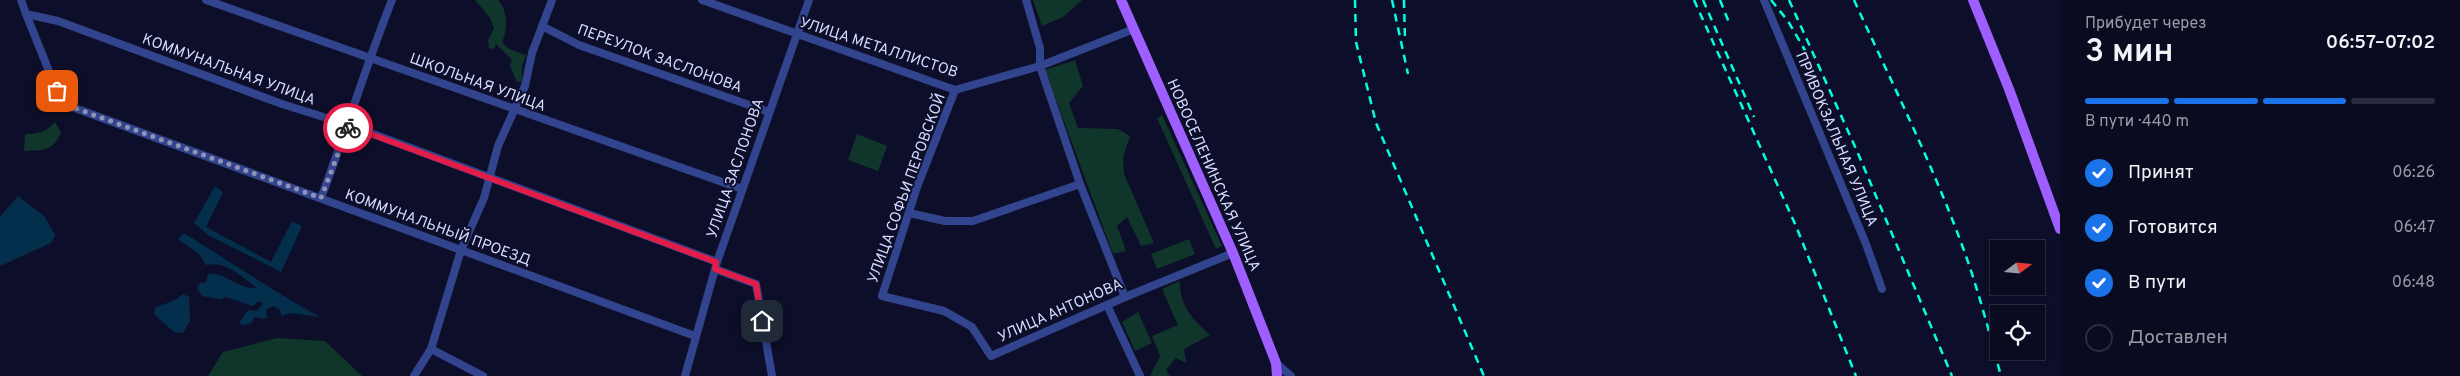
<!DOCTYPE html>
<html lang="ru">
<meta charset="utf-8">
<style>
:root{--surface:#0a0b20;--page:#18192d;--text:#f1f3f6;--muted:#999ba5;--line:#2a2b3e;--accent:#1a73e8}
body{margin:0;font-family:Overpass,sans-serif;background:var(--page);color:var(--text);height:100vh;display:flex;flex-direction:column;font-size:19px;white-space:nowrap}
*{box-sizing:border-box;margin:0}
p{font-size:16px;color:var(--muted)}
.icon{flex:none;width:28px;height:28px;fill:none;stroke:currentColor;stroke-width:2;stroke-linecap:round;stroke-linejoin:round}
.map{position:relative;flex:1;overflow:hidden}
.details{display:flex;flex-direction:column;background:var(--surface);width:400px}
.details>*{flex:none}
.needle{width:32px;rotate:74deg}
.buttons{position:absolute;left:1990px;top:240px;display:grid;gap:10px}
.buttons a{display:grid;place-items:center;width:55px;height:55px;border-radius:0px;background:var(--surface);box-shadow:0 2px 8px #0003,0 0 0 1px var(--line);font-size:25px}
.pin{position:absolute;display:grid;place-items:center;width:42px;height:42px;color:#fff;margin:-21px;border-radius:10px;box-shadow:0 2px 8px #0006}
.courier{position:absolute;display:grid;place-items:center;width:50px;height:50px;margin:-25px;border:4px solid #e11d48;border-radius:50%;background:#fff;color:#222;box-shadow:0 1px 6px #0007}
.summary em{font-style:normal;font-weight:600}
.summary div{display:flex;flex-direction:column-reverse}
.summary{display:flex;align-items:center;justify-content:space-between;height:85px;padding:0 25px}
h1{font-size:32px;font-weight:600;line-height:38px}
.bar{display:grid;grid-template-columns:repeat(4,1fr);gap:8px 5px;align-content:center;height:60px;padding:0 25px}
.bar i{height:6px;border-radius:4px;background:var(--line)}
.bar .current{background:var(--accent)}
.bar p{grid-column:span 4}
ol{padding:0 25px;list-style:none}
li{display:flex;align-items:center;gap:15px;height:55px}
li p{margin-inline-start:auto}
li .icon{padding:5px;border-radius:50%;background:var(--accent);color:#fff;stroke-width:4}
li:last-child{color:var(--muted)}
li i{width:28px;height:28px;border:2px solid var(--line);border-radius:50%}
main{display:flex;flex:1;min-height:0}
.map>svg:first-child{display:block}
.green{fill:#10352b}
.water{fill:#042f4c}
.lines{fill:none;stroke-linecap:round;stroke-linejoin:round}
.minor{stroke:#33448e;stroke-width:8}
.major{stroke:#9f5eff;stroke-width:10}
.rail{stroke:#03ffe0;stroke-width:2.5;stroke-dasharray:8 6;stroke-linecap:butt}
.done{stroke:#9094b4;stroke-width:5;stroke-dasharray:0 9}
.route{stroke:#e11d48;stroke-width:6}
.labels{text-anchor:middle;stroke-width:4;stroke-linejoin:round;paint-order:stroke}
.street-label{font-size:15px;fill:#d7dbff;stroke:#0d0f2a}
</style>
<main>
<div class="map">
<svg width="2060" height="376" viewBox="0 0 2060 376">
<rect width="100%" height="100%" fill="#0d0f2a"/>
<g class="green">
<path d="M475,0H498C508,11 508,29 502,42L509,49L526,55L522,66V81L517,82L510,66L512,60L496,44L494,49L489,48L488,40L494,28L490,18Z"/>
<polygon points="1033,0 1082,0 1063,17 1042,26"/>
<polygon points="1075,60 1083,86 1069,103 1078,128 1118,129 1130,136 1123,157 1124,174 1154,243 1141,246 1127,217 1117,226 1126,251 1113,254 1045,70"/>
<polygon points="1162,115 1222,246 1216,249 1157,118"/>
<path d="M55,122L61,133C52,152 43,150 24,151L25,134C39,134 46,132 55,122Z"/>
<polygon points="857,134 887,146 878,171 848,160"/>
<polygon points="1189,239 1195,254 1157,269 1151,254"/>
<path d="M1180,281C1179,305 1193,320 1210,335L1184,349L1186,363L1176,358L1166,370L1170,376H1150L1160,356L1152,336L1178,325L1162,289Z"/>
<polygon points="1138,312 1152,343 1135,351 1122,322"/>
<polygon points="277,338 325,341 362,376 208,376 223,352"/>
</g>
<g class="water">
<polygon points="215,186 223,192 206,227 271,262 292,221 302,226 281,272 208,235 194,223"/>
<polygon points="18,196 45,217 55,235 51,243 0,266 0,217"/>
<path d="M184,233C229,261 273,291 320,317L290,313L282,316L279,309L273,306L266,310L267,319L255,317L251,323L244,325L239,323L248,310L257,311L263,304L258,301L253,306L226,297L221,299L202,296L197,288L200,283L206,282L208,274C224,271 239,290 257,288C241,276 226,261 206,265L199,254L178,239Z"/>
<polygon points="183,294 189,297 190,321 183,333 174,332 154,314 155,308 175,300"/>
</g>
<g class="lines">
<g class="minor">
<polyline points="21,0 26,14 58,21 282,104 349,125 717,262"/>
<polyline points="206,0 742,189"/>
<polyline points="702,0 955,90 1040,66 1134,29"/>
<polyline points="1026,0 1040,48 1040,66 1080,184 1125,297"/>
<polyline points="1764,0 1866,244 1882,289"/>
<polyline points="26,14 57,91 72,107 695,336"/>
<polyline points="542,26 579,45 769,112"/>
<polyline points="955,90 917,187 882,296 944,311 972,327 991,356 1125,297 1233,253"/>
<path d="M321,198C346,132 366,65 392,0"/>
<polyline points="909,213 945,221 973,221 1080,184"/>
<polyline points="715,269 756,284 772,376"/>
<polyline points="1107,305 1140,376"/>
<polyline points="431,349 483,376"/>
<polyline points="1276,363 1291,376"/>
<polyline points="414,376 431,349 461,250 484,198 498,146 525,86 532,53 552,0"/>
<polyline points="685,376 717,262 809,0"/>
</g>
<g class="major">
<polyline points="1121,0 1233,253 1276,363 1277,376"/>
<polyline points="1973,0 2009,89 2060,229"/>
</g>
<g class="rail">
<polyline points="1355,0 1356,42 1376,123 1484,376"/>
<polyline points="1392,0 1408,74"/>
<polyline points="1404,0 1405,40"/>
<polyline points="1694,0 1796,226 1856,376"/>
<polyline points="1703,0 1754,117"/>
<polyline points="1720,0 1730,25"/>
<polyline points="1771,0 1788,21 1806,52"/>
<polyline points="1789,0 1857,151 1952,376"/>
<path d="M1854,0C1891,81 1931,161 1962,245C1978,288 1989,332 2001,376"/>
</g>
</g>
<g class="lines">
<polyline class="done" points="57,91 72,107 321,198 348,128"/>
<polyline class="route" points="348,128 349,126 716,262 715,269 756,284 762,321"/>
</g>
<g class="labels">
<g class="street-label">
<text transform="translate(879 47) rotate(18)" y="5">УЛИЦА МЕТАЛЛИСТОВ</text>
<text transform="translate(660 58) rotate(20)" y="5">ПЕРЕУЛОК ЗАСЛОНОВА</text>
<text transform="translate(229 69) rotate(20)" y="5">КОММУНАЛЬНАЯ УЛИЦА</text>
<text transform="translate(478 82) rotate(20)" y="5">ШКОЛЬНАЯ УЛИЦА</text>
<text transform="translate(1837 139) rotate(67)" y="5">ПРИВОКЗАЛЬНАЯ УЛИЦА</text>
<text transform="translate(735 168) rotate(-71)" y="5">УЛИЦА ЗАСЛОНОВА</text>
<text transform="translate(1214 175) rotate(66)" y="5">НОВОСЕЛЕНИНСКАЯ УЛИЦА</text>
<text transform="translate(906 188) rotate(-70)" y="5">УЛИЦА СОФЬИ ПЕРОВСКОЙ</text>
<text transform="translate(438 227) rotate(20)" y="5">КОММУНАЛЬНЫЙ ПРОЕЗД</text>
<text transform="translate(1060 310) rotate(-24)" y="5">УЛИЦА АНТОНОВА</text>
</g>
</g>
</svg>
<div class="buttons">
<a><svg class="needle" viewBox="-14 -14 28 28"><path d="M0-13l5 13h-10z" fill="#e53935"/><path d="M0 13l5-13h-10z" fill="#999ba5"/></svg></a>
<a><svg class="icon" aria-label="locate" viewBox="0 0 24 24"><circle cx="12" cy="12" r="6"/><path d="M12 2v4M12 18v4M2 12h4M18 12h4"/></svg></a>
</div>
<div class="pin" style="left:57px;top:91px;background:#ea580c"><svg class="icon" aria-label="bag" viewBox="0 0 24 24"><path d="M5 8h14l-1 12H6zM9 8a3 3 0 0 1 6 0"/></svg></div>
<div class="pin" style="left:762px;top:321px;background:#1f2937"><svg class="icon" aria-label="home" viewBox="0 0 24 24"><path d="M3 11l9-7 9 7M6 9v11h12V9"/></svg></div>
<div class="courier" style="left:348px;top:128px"><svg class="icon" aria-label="bike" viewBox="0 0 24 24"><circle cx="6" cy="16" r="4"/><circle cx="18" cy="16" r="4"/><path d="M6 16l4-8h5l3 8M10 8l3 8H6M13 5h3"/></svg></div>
</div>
<section class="details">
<div class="summary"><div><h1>3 мин</h1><p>Прибудет через</p></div><em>06:57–07:02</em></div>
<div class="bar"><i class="current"></i><i class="current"></i><i class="current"></i><i></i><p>В пути · 440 m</p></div>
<ol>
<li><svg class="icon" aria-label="check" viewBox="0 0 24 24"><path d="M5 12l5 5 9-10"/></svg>Принят<p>06:26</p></li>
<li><svg class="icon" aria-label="check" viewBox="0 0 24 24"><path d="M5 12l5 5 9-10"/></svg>Готовится<p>06:47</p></li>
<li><svg class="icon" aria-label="check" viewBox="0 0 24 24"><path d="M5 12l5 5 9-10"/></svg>В пути<p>06:48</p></li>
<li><i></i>Доставлен</li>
</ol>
</section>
</main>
